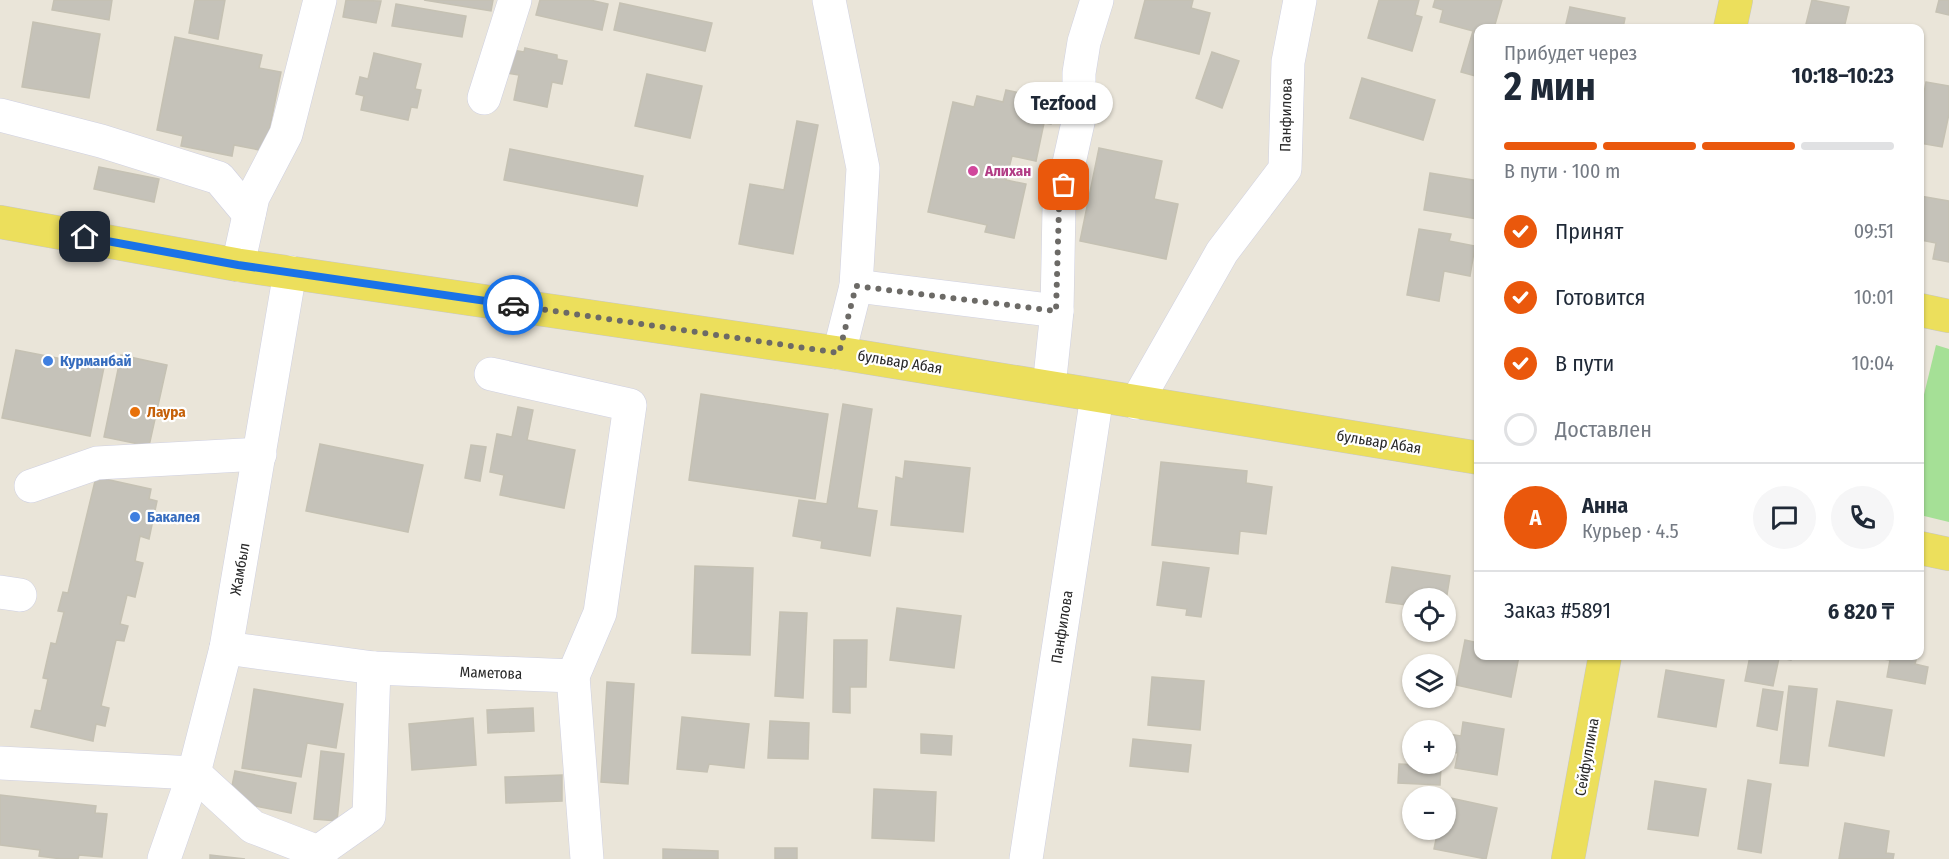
<!DOCTYPE html>
<html lang="ru">
<meta charset="utf-8">
<style>
:root{--surface:#fff;--page:#f6f6f7;--text:#1f2937;--muted:#747a83;--line:#e0e1e3;--accent:#ea580c}
body{margin:0;font-family:"Fira Sans Condensed",sans-serif;background:var(--page);color:var(--text);height:100vh;display:flex;flex-direction:column;font-size:22px;white-space:nowrap}
*{box-sizing:border-box;margin:0}
p{font-size:20px;color:var(--muted)}
.icon{flex:none;width:33px;height:33px;fill:none;stroke:currentColor;stroke-width:2;stroke-linecap:round;stroke-linejoin:round}
.map{position:relative;flex:1;overflow:hidden}
.side{position:absolute;left:1474px;top:24px;width:450px;height:636px;display:flex;flex-direction:column;background:var(--surface);border-radius:12px;box-shadow:0 2px 4px #0004}
.side>*{flex:none}
.controls{position:absolute;left:1402px;top:588px;display:grid;gap:12px}
.controls a{display:grid;place-items:center;width:54px;height:54px;border-radius:50%;background:var(--surface);box-shadow:0 2px 4px #0004;font-size:30px}
.pin{position:absolute;display:grid;place-items:center;width:51px;height:51px;color:#fff;margin:-26px;border-radius:12px;box-shadow:0 3px 9px #0006}
.courier{position:absolute;display:grid;place-items:center;width:60px;height:60px;margin:-30px;border:4px solid #1a73e8;border-radius:50%;background:#fff;color:#222;box-shadow:0 2px 8px #0007}
.bubble{position:absolute;height:42px;border-radius:21px;background:var(--surface);box-shadow:0 2px 4px #0004;font-size:20px;font-weight:700;line-height:42px;text-align:center}
.head em{font-style:normal;font-weight:700}
.head div{display:flex;flex-direction:column-reverse}
.head{display:flex;align-items:center;justify-content:space-between;height:102px;padding:0 30px}
h1{font-size:39px;font-weight:700;line-height:45px}
.bar{display:grid;grid-template-columns:repeat(4,1fr);gap:9px 6px;align-content:center;height:72px;padding:0 30px}
.bar i{height:8px;border-radius:4px;background:var(--line)}
.bar .active{background:var(--accent)}
.bar p{grid-column:span 4}
.line{display:flex;align-items:center;gap:15px;padding:0 30px;border-top:2px solid var(--line)}
.line div{flex:1}
.round{display:grid;place-items:center;flex:none;width:63px;height:63px;border-radius:32px;background:var(--page)}
ol{padding:0 30px;list-style:none}
li{display:flex;align-items:center;gap:18px;height:66px}
li p{margin-inline-start:auto}
li .icon{padding:6px;border-radius:50%;background:var(--accent);color:#fff;stroke-width:4}
li:last-child{color:var(--muted)}
li i{width:33px;height:33px;border:3px solid var(--line);border-radius:50%}
.map>svg:first-child{display:block}
.green{fill:#a5e096}
.building{fill:#c5c2b9;stroke:#c5c1b3;stroke-width:1.5}
.lines{fill:none;stroke-linecap:round;stroke-linejoin:round}
.minor-casing{stroke:#cfd0e1;stroke-width:34}
.major-casing{stroke:#c7c7c7;stroke-width:34}
.minor{stroke:#fff;stroke-width:33}
.major{stroke:#ecdf5c;stroke-width:33}
.done{stroke:#6c6a66;stroke-width:6;stroke-dasharray:0 10.8}
.route{stroke:#1a73e8;stroke-width:8}
.hotel-dot{fill:#d1479c;stroke:#fff;stroke-width:2}
.shop-dot{fill:#3f7fe0;stroke:#fff;stroke-width:2}
.food-dot{fill:#e8710a;stroke:#fff;stroke-width:2}
.labels{text-anchor:middle;stroke-width:4.5;stroke-linejoin:round;paint-order:stroke}
.street-label{font-size:15px;fill:#282828;stroke:#fff}
.hotel-label{font-size:15px;font-weight:bold;fill:#b23c85;stroke:#fff;text-anchor:start}
.shop-label{font-size:15px;font-weight:bold;fill:#366cbe;stroke:#fff;text-anchor:start}
.food-label{font-size:15px;font-weight:bold;fill:#c56008;stroke:#fff;text-anchor:start}
</style>
<div class="map">
<svg width="1949" height="859" viewBox="0 0 1949 859">
<rect width="100%" height="100%" fill="#eae5d9"/>
<polygon class="green" points="1936,345 1949,349 1949,522 1920,515 1920,411"/>
<g class="building">
<polygon points="54,0 112,0 109,20 52,10"/>
<polygon points="195,0 225,0 218,39 189,33"/>
<polygon points="346,0 381,1 376,23 343,17"/>
<polygon points="424,0 493,0 491,11"/>
<polygon points="540,0 590,0 608,4 602,30 536,15"/>
<polygon points="1145,0 1193,0 1191,8 1210,13 1199,54 1135,38"/>
<polygon points="1379,0 1419,0 1415,15 1422,17 1412,51 1368,38"/>
<polygon points="1435,0 1502,0 1494,28 1479,28 1479,77 1461,72 1473,31 1440,22 1443,10 1433,7"/>
<polygon points="1812,0 1849,7 1844,28 1805,28"/>
<polygon points="1939,0 1949,0 1949,15 1936,12"/>
<polygon points="620,3 712,23 705,51 614,30"/>
<polygon points="396,4 466,16 462,37 392,26"/>
<polygon points="1570,7 1625,18 1623,28 1565,28"/>
<polygon points="33,22 100,34 89,98 22,87"/>
<polygon points="175,37 262,55 259,68 281,72 265,151 234,145 232,156 181,146 183,136 157,130"/>
<polygon points="525,48 557,55 557,59 567,61 562,84 552,82 547,107 514,100 519,75 501,72 506,49 524,52"/>
<polygon points="1212,52 1239,61 1222,108 1196,98"/>
<polygon points="374,53 421,64 415,89 421,90 417,108 411,107 408,120 361,110 364,96 356,94 360,77 368,79"/>
<polygon points="647,74 702,86 690,138 635,126"/>
<polygon points="1362,78 1435,100 1423,140 1350,118"/>
<polygon points="1926,82 1949,86 1949,114 1942,147 1920,143 1920,114"/>
<polygon points="1006,90 1056,101 1051,124 1044,123 1036,161 1012,156 1006,180 1026,184 1014,238 985,232 987,225 928,212 953,102 974,107 977,96 1003,102"/>
<polygon points="797,121 818,125 793,254 739,244 750,184 784,190"/>
<polygon points="1099,148 1162,161 1154,199 1178,204 1166,259 1080,241"/>
<polygon points="510,149 643,176 637,206 504,180"/>
<polygon points="99,167 159,179 154,202 94,189"/>
<polygon points="1430,173 1479,181 1478,219 1424,210"/>
<polygon points="1920,196 1949,201 1949,262 1933,259 1936,243 1920,240"/>
<polygon points="1419,229 1451,234 1449,241 1475,246 1470,276 1444,271 1439,301 1407,295"/>
<polygon points="16,350 104,367 90,436 2,418"/>
<polygon points="121,355 167,365 149,446 104,437"/>
<polygon points="701,394 828,414 815,499 689,480"/>
<polygon points="843,404 872,409 857,508 877,511 870,556 821,548 822,541 793,536 799,500 827,504"/>
<polygon points="518,407 533,410 527,440 575,450 564,508 500,495 504,475 490,472 497,434 512,437"/>
<polygon points="320,444 423,465 408,532 306,511"/>
<polygon points="471,445 486,447 480,481 465,478"/>
<polygon points="905,461 970,468 963,532 891,525 896,477 903,479"/>
<polygon points="1161,462 1247,471 1246,483 1272,487 1266,534 1240,531 1238,554 1152,545"/>
<polygon points="96,477 151,489 149,499 157,501 149,539 140,536 135,561 143,563 135,597 127,595 120,624 128,626 124,641 116,640 101,706 109,708 105,726 96,724 93,741 31,727 35,710 41,711 48,679 43,678 51,643 56,644 64,612 58,611 63,592 68,593"/>
<polygon points="1163,562 1209,568 1201,617 1186,615 1187,609 1157,605"/>
<polygon points="695,566 753,568 750,655 692,653"/>
<polygon points="1392,567 1450,576 1446,601 1446,598 1413,598 1413,606 1386,602"/>
<polygon points="897,608 961,616 954,668 890,660"/>
<polygon points="780,612 807,613 803,698 775,696"/>
<polygon points="834,640 867,640 866,687 850,687 850,713 833,712"/>
<polygon points="1465,640 1479,643 1479,656 1519,656 1511,697 1456,685"/>
<polygon points="1750,656 1792,656 1791,660 1779,658 1773,686 1745,681"/>
<polygon points="1863,656 1917,656 1915,664 1928,667 1925,684 1887,677 1890,660"/>
<polygon points="1666,670 1724,680 1716,727 1658,717"/>
<polygon points="1152,677 1204,681 1200,730 1148,725"/>
<polygon points="607,682 634,684 628,784 601,782"/>
<polygon points="1789,686 1817,689 1808,766 1780,763"/>
<polygon points="254,689 343,704 336,748 307,743 301,777 242,768"/>
<polygon points="1763,689 1783,692 1777,730 1757,726"/>
<polygon points="1837,701 1892,710 1884,756 1829,746"/>
<polygon points="533,708 534,731 488,733 487,710"/>
<polygon points="682,717 749,724 744,768 709,764 707,772 677,769"/>
<polygon points="473,718 476,765 412,770 409,724"/>
<polygon points="770,721 809,723 808,759 768,758"/>
<polygon points="1463,722 1504,729 1497,775 1455,768 1458,753 1447,751 1449,734 1461,736"/>
<polygon points="921,734 952,736 951,755 921,753"/>
<polygon points="1133,739 1191,745 1188,772 1130,766"/>
<polygon points="321,751 344,754 337,821 314,819"/>
<polygon points="1399,764 1441,766 1440,785 1398,783"/>
<polygon points="235,771 296,783 291,813 229,801"/>
<polygon points="562,775 562,801 506,803 505,777"/>
<polygon points="1748,780 1771,784 1761,853 1738,849"/>
<polygon points="1655,781 1706,789 1698,836 1648,829"/>
<polygon points="874,789 936,792 934,841 872,838"/>
<polygon points="0,795 96,806 95,813 107,814 102,857 79,855 78,859 62,859 39,856 40,850 0,845"/>
<polygon points="1446,797 1497,808 1486,859 1434,849 1438,830 1446,830"/>
<polygon points="1845,823 1889,831 1886,853 1894,854 1893,859 1839,859"/>
<rect x="775" y="848" width="22" height="11"/>
<polygon points="663,849 718,851 718,859 663,859"/>
<polygon points="210,855 245,859 210,859"/>
</g>
<g class="lines">
<g class="minor-casing">
<g id="minor">
<polyline points="829,0 863,168 856,286 839,353"/>
<polyline points="484,98 515,0"/>
<polyline points="0,115 101,141 219,178 249,214"/>
<polyline points="238,265 253,197 286,134 320,0"/>
<polyline points="856,286 1057,311"/>
<polyline points="491,374 630,405 600,613 573,676"/>
<polyline points="1049,387 1057,311 1059,208 1079,118 1079,73 1084,42 1097,0"/>
<polyline points="1136,403 1222,252 1285,169 1288,62 1300,0"/>
<polyline points="31,486 97,463 260,454"/>
<polyline points="0,592 20,595"/>
<polyline points="226,648 374,668 573,676 587,859"/>
<polyline points="0,763 194,773 253,827 318,852 321,859"/>
<polyline points="318,852 369,816 374,668"/>
<polyline points="164,859 194,773 226,648 290,272"/>
<polyline points="1026,859 1097,396"/>
</g>
</g>
<g class="major-casing">
<g id="major">
<polyline points="1730,28 1736,0"/>
<polyline points="0,222 238,265 839,353 1479,458"/>
<polyline points="1920,310 1949,316"/>
<polyline points="1920,548 1949,554"/>
<polyline points="1568,859 1605,656"/>
</g>
</g>
<use href="#minor" class="minor"/>
<use href="#major" class="major"/>
</g>
<g class="lines">
<polyline class="done" points="513,305 839,353 856,286 1056,311 1059,207 1064,185"/>
<polyline class="route" points="85,237 238,265 513,305"/>
</g>
<circle class="hotel-dot" cx="973" cy="171" r="6"/>
<g class="shop-dot">
<circle cx="48" cy="361" r="6"/>
<circle cx="135" cy="517" r="6"/>
</g>
<circle class="food-dot" cx="135" cy="412" r="6"/>
<g class="labels">
<g class="street-label">
<text transform="translate(1286 115) rotate(-89)" y="5">Панфилова</text>
<text transform="translate(900 362) rotate(9)" y="5">бульвар Абая</text>
<text transform="translate(1379 442) rotate(9)" y="5">бульвар Абая</text>
<text transform="translate(240 569) rotate(-80)" y="5">Жамбыл</text>
<text transform="translate(1062 627) rotate(-81)" y="5">Панфилова</text>
<text transform="translate(491 673) rotate(2)" y="5">Маметова</text>
<text transform="translate(1587 757) rotate(-80)" y="5">Сейфуллина</text>
</g>
<g class="hotel-label">
<text x="985" y="176">Алихан</text>
</g>
<g class="shop-label">
<text x="60" y="366">Курманбай</text>
<text x="147" y="522">Бакалея</text>
</g>
<g class="food-label">
<text x="147" y="417">Лаура</text>
</g>
</g>
</svg>
<div class="controls">
<a><svg class="icon" aria-label="locate" viewBox="0 0 24 24"><circle cx="12" cy="12" r="6"/><path d="M12 2v4M12 18v4M2 12h4M18 12h4"/></svg></a>
<a><svg class="icon" aria-label="layers" viewBox="0 0 24 24"><path d="M12 4l9 5-9 5-9-5zM3 14l9 5 9-5"/></svg></a>
<a>+</a>
<a>−</a>
</div>
<div class="pin" style="left:1064px;top:185px;background:#ea580c"><svg class="icon" aria-label="bag" viewBox="0 0 24 24"><path d="M5 8h14l-1 12H6zM9 8a3 3 0 0 1 6 0"/></svg></div>
<div class="pin" style="left:85px;top:237px;background:#1f2937"><svg class="icon" aria-label="home" viewBox="0 0 24 24"><path d="M3 11l9-7 9 7M6 9v11h12V9"/></svg></div>
<div class="courier" style="left:513px;top:305px"><svg class="icon" aria-label="car" viewBox="0 0 24 24"><path d="M5 17H2v-5l4-1 3-4h7l3 4 3 1v5h-3M9 17h6M6 11h13"/><circle cx="7" cy="17" r="2"/><circle cx="17" cy="17" r="2"/></svg></div>
<div class="bubble" style="left:1014px;top:82px;width:99px">Tezfood</div>
<section class="side">
<div class="head"><div><h1>2 мин</h1><p>Прибудет через</p></div><em>10:18–10:23</em></div>
<div class="bar"><i class="active"></i><i class="active"></i><i class="active"></i><i></i><p>В пути · 100 m</p></div>
<ol>
<li><svg class="icon" aria-label="check" viewBox="0 0 24 24"><path d="M5 12l5 5 9-10"/></svg>Принят<p>09:51</p></li>
<li><svg class="icon" aria-label="check" viewBox="0 0 24 24"><path d="M5 12l5 5 9-10"/></svg>Готовится<p>10:01</p></li>
<li><svg class="icon" aria-label="check" viewBox="0 0 24 24"><path d="M5 12l5 5 9-10"/></svg>В пути<p>10:04</p></li>
<li><i></i>Доставлен</li>
</ol>
<div class="line" style="height:108px"><b class="round" style="background:var(--accent);color:#fff">А</b><div><b>Анна</b><p>Курьер · 4.5</p></div><a class="round"><svg class="icon" aria-label="chat" viewBox="0 0 24 24"><path d="M4 5h16v11H9l-5 4z"/></svg></a><a class="round"><svg class="icon" aria-label="phone" viewBox="0 0 24 24"><path d="M5 4h4l2 5-3 2q2 4 5 5l2-3 5 2v4C11 20 4 13 5 4z"/></svg></a></div>
<div class="line" style="height:78px"><div>Заказ #5891</div><b>6 820 ₸</b></div>
</section>
</div>
